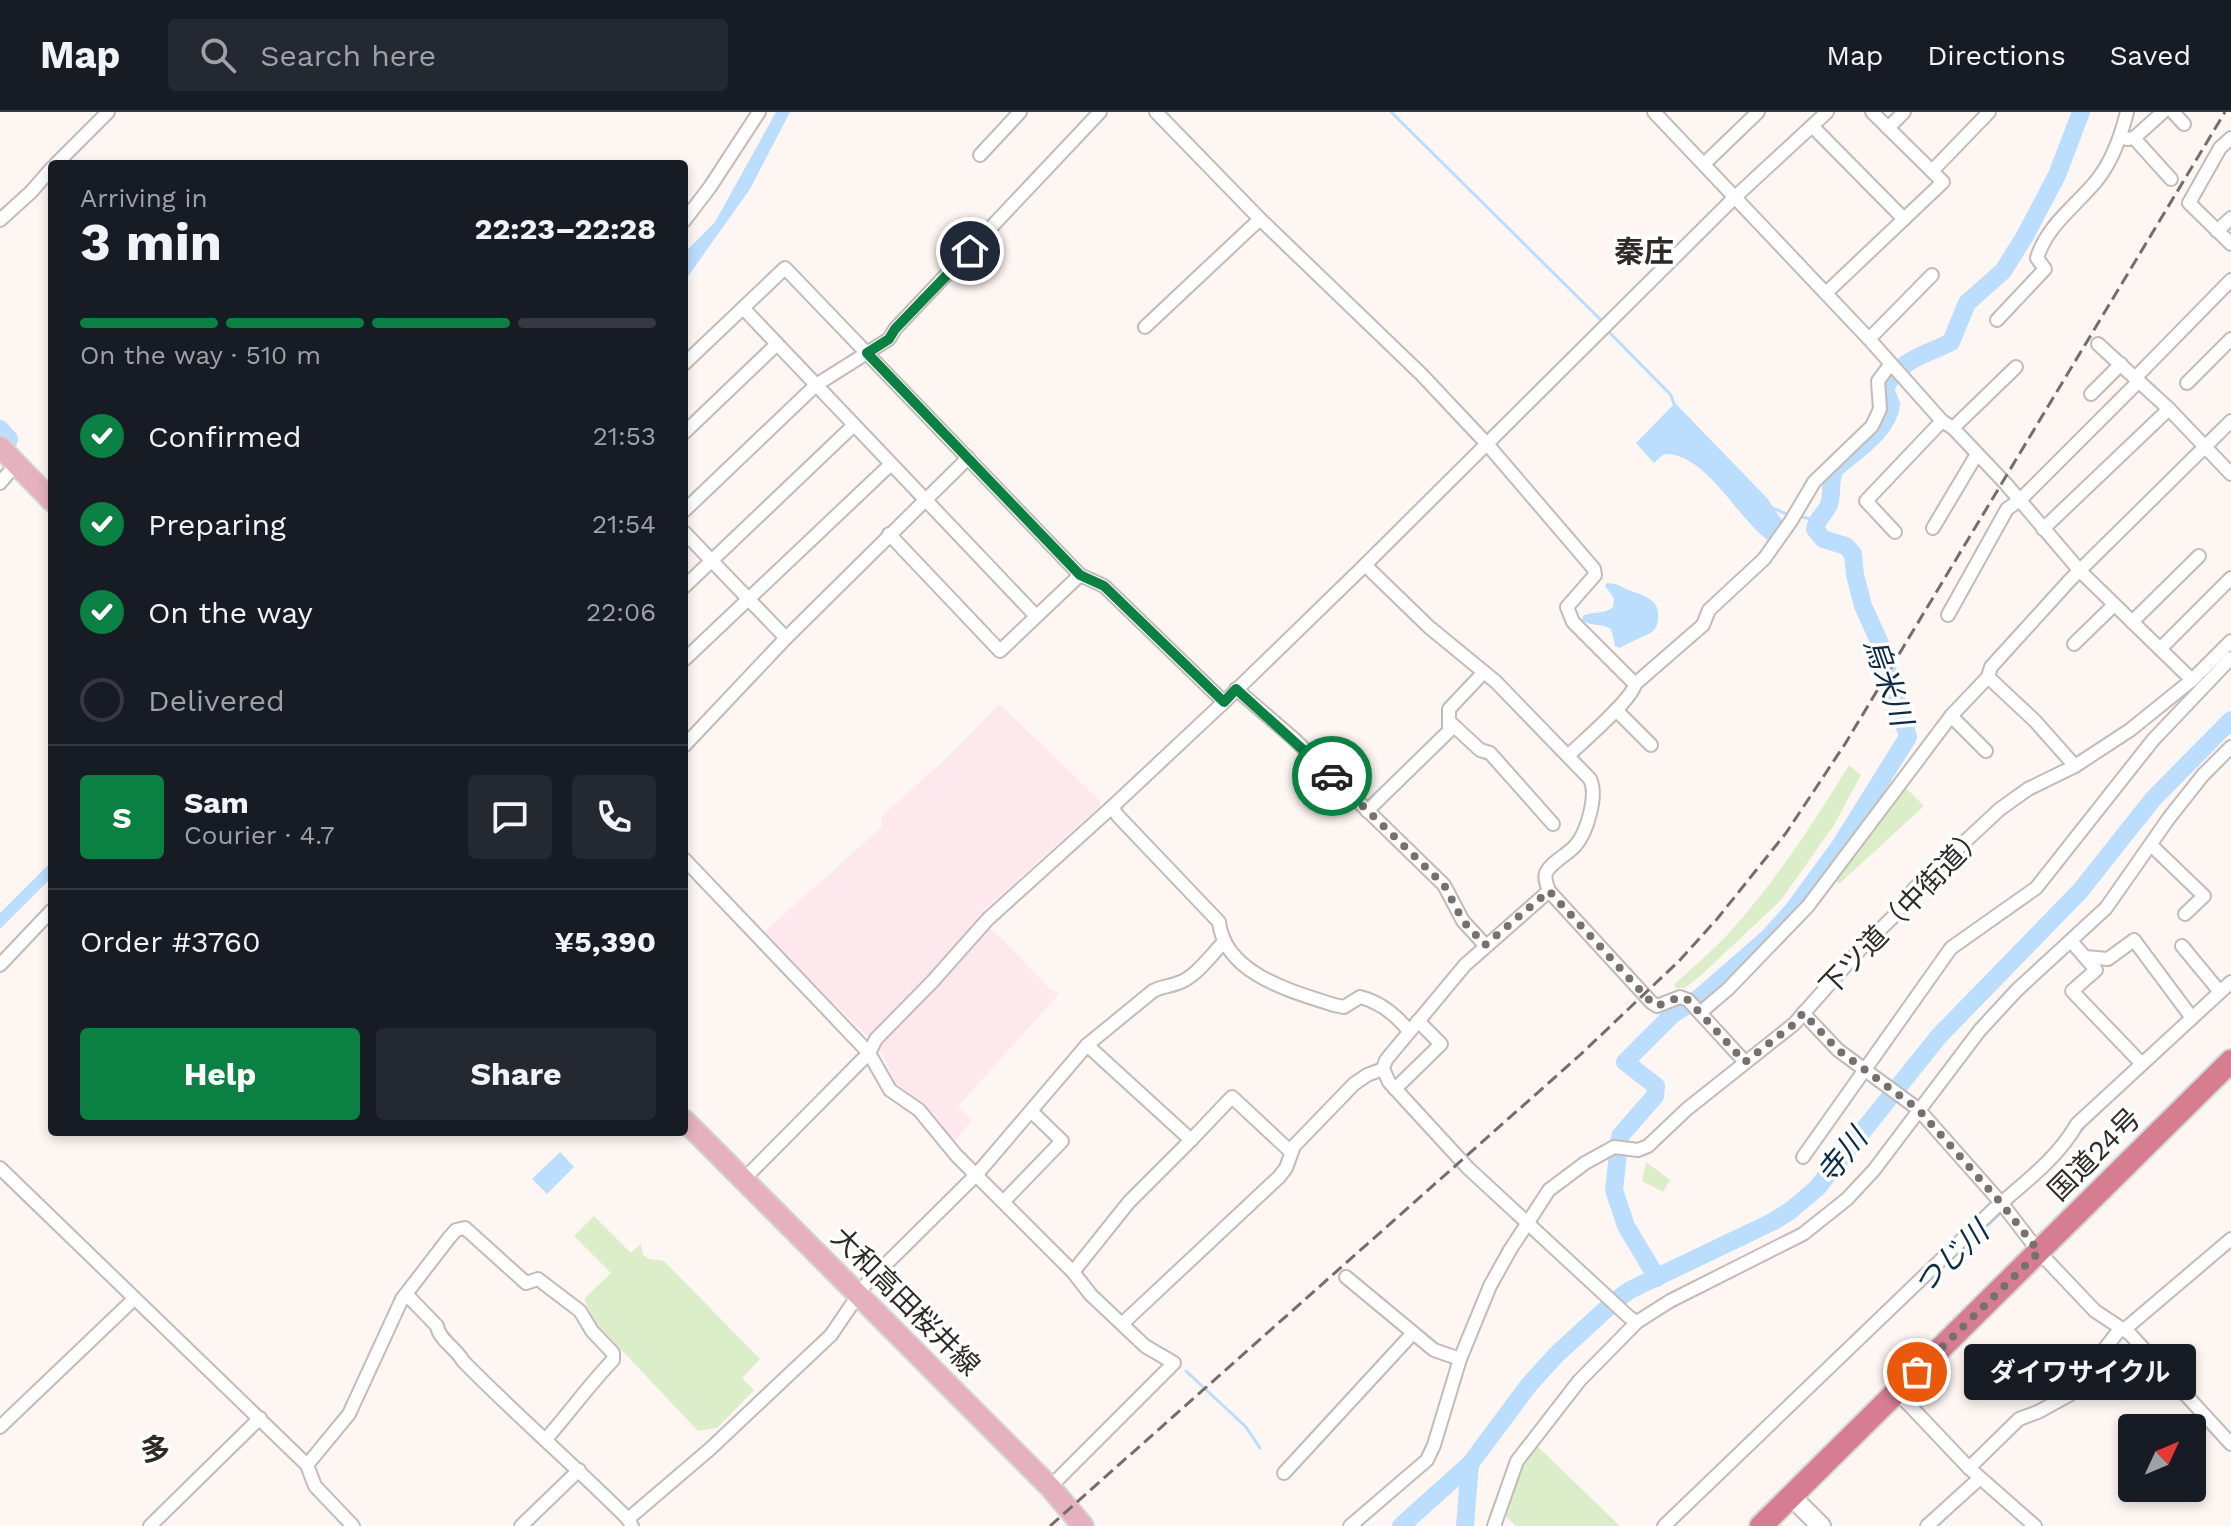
<!DOCTYPE html>
<meta charset="utf-8">
<style>
:root{--surface:#171b24;--page:#242831;--text:#f1f3f6;--muted:#9ea1a6;--line:#363941;--accent:#0b8043}
body{margin:0;font-family:"Work Sans","Noto Sans JP",sans-serif;background:var(--page);color:var(--text);height:100vh;display:flex;flex-direction:column;font-size:30px;white-space:nowrap}
*{box-sizing:border-box;margin:0}
p{font-size:26px;color:var(--muted)}
.icon{flex:none;width:44px;height:44px;fill:none;stroke:currentColor;stroke-width:2;stroke-linecap:round;stroke-linejoin:round}
.map{position:relative;flex:1;overflow:hidden}
.drawer{position:absolute;left:48px;top:48px;width:640px;height:976px;display:flex;flex-direction:column;background:var(--surface);border-radius:8px;box-shadow:0 4px 12px #0003}
.drawer>*{flex:none}
.needle{width:52px;rotate:46deg}
.tools{position:absolute;left:2118px;top:1302px;display:grid;gap:16px}
.tools a{display:grid;place-items:center;width:88px;height:88px;border-radius:8px;background:var(--surface);box-shadow:0 4px 12px #0003;font-size:40px}
.pin{position:absolute;display:grid;place-items:center;width:68px;height:68px;color:#fff;margin:-34px;border:4px solid #fff;border-radius:50%;box-shadow:0 2px 8px #0007}
.courier{position:absolute;display:grid;place-items:center;width:80px;height:80px;margin:-40px;border:6px solid #0b8043;border-radius:50%;background:#fff;color:#222;box-shadow:0 2px 10px #0007}
.bubble{position:absolute;height:56px;border-radius:8px;background:var(--surface);box-shadow:0 4px 12px #0003;font-size:26px;font-weight:700;line-height:56px;text-align:center}
.overview em{font-style:normal;font-weight:700}
.overview div{display:flex;flex-direction:column-reverse}
.overview{display:flex;align-items:center;justify-content:space-between;height:136px;padding:0 32px}
h1{font-size:52px;font-weight:700;line-height:60px}
.bar{display:grid;grid-template-columns:repeat(4,1fr);gap:12px 8px;align-content:center;height:96px;padding:0 32px}
.bar i{height:10px;border-radius:6px;background:var(--line)}
.bar .current{background:var(--accent)}
.bar p{grid-column:span 4}
.line{display:flex;align-items:center;gap:20px;padding:0 32px;border-top:2px solid var(--line)}
.line div{flex:1}
.round{display:grid;place-items:center;flex:none;width:84px;height:84px;border-radius:8px;background:var(--page)}
ol{padding:0 32px;list-style:none}
li{display:flex;align-items:center;gap:24px;height:88px}
li p{margin-inline-start:auto}
li .icon{padding:8px;border-radius:50%;background:var(--accent);color:#fff;stroke-width:4}
li:last-child{color:var(--muted)}
li i{width:44px;height:44px;border:4px solid var(--line);border-radius:50%}
.primary-button{display:flex;gap:16px;margin-top:auto;padding:16px 32px}
.primary-button a{flex:1;height:92px;border-radius:8px;background:var(--accent);color:#fff;font-size:32px;font-weight:700;line-height:92px;text-align:center}
.primary-button a+a{background:var(--page);color:var(--text)}
header{display:flex;align-items:center;gap:48px;box-sizing:border-box;height:112px;padding:0 40px;background:var(--surface);border-bottom:2px solid var(--line)}
header strong{font-size:38px}
nav{display:flex;gap:44px;margin-inline-start:auto;font-size:28px}
.search{width:560px;height:72px;background:var(--page);display:flex;align-items:center;gap:20px;box-sizing:border-box;padding:0 28px;border-radius:8px;color:var(--muted);font-size:30px}
.map>svg:first-child{display:block}
.commercial{fill:#fde8ee}
.green{fill:#dcedc9}
.water{fill:#bbddfe}
.lines{fill:none;stroke-linecap:round;stroke-linejoin:round}
.stream{stroke:#bbddfe;stroke-width:3}
.river{stroke:#bbddfe;stroke-width:18}
.street-casing{stroke:#c3bbb8;stroke-width:16}
.secondary-casing{stroke:#c3bbb8;stroke-width:22}
.primary-casing{stroke:#d5d4d4;stroke-width:24}
.highway-casing{stroke:#d5d4d4;stroke-width:26}
.street{stroke:#fff;stroke-width:12}
.secondary{stroke:#fff;stroke-width:18}
.primary{stroke:#e6b1be;stroke-width:20}
.highway{stroke:#d67d92;stroke-width:22}
.rail{stroke:#736e6b;stroke-width:3;stroke-dasharray:12 6;stroke-linecap:butt}
.done{stroke:#76716f;stroke-width:8;stroke-dasharray:0 14.4}
.route{stroke:#0b8043;stroke-width:10}
.labels{text-anchor:middle;stroke-width:7;stroke-linejoin:round;paint-order:stroke}
.street-label{font-size:28px;fill:#2d2a28;stroke:#fff}
.neighbourhood-label{font-size:30px;font-weight:bold;fill:#2d2a28;stroke:#fff}
.water-label{font-size:30px;font-style:italic;fill:#0c2b46;stroke:#fff}
</style>
<header>
<strong>Map</strong>
<div class="search"><svg class="icon" aria-label="search" viewBox="0 0 24 24"><circle cx="10" cy="10" r="6"/><path d="M15 15l6 6"/></svg>Search here</div>
<nav><a>Map</a><a>Directions</a><a>Saved</a></nav>
</header>
<div class="map">
<svg width="2231" height="1414" viewBox="0 0 2231 1414">
<rect width="100%" height="100%" fill="#fef6f2"/>
<polygon class="commercial" points="997,594 1002,594 1101,690 1100,694 976,805 1001,826 1050,877 1059,882 958,994 972,1008 954,1030 919,988 895,971 884,945 866,923 763,821 882,715 881,705 953,640"/>
<g class="green">
<path d="M1849,653L1861,663L1834,713L1781,788L1698,866L1685,876H1677L1674,873C1692,856 1712,839 1729,821C1775,770 1813,712 1849,653Z"/>
<polygon points="1902,672 1924,694 1839,772 1836,769"/>
<polygon points="1646,1050 1670,1068 1663,1080 1642,1069"/>
<polygon points="594,1104 631,1141 641,1132 643,1143 649,1147 664,1149 760,1247 742,1266 754,1278 717,1316 698,1319 596,1211 584,1187 611,1161 574,1124"/>
<polygon points="1534,1331 1620,1414 1516,1414 1501,1400 1514,1366"/>
</g>
<g class="water">
<polygon points="776,0 790,0 750,77 684,170 684,141 715,110"/>
<path d="M1675,291L1767,386L1785,413L1772,431C1738,410 1708,341 1664,342L1654,351L1636,331Z"/>
<path d="M1607,471C1622,472 1619,475 1631,479C1645,484 1661,488 1658,508C1658,512 1656,516 1653,519C1649,523 1627,531 1620,536L1615,534L1611,517C1601,511 1591,515 1582,508L1583,504C1593,499 1604,503 1613,495L1614,486L1605,474Z"/>
<polygon points="52,749 52,765 0,817 0,801"/>
<polygon points="560,1040 574,1055 547,1082 532,1067"/>
</g>
<g class="lines">
<g class="stream">
<polyline points="1391,0 1604,211"/>
<polyline points="1607,218 1671,283 1675,295"/>
<polyline points="1770,395 1789,403"/>
<polyline points="1797,404 1816,408"/>
<polyline points="2075,1026 2085,1014 2220,888"/>
<polyline points="1946,1152 2002,1100"/>
<polyline points="1186,1259 1246,1315 1260,1336"/>
</g>
<g class="river">
<polyline points="0,317 9,327 8,330"/>
<path d="M1657,1166L1626,1114L1614,1078L1620,1024L1655,984L1656,974L1625,950L1673,902L1699,886L1769,825L1793,798L1840,734L1908,625L1879,529L1863,494L1855,463L1853,442L1846,434L1823,427L1815,417C1817,406 1823,404 1828,395C1834,383 1828,369 1835,357C1855,339 1888,320 1891,292L1885,277C1897,248 1926,243 1951,230L1967,191L2003,159L2025,124L2057,63L2081,0"/>
<polyline points="1401,1414 1470,1352 1528,1274 1556,1243 1616,1188 1630,1178 1772,1110 1790,1099 1817,1076 1939,924 2080,779 2153,687 2231,608"/>
<polyline points="1465,1414 1470,1352"/>
</g>
<g class="street-casing">
<g id="street">
<path d="M1156,0L1260,107L1422,263L1487,332L1594,457L1595,463L1567,495L1573,510L1635,572C1632,588 1583,629 1569,643"/>
<polyline points="1654,0 1869,227 1942,309 1953,316 2006,372 2080,459 2192,568"/>
<polyline points="2173,0 2184,12"/>
<polyline points="1812,14 1904,107"/>
<polyline points="1888,16 1904,0"/>
<polyline points="2134,26 2171,67"/>
<polyline points="2231,26 2220,36 2189,91 2231,132"/>
<polyline points="2127,27 2134,26 2163,0"/>
<polyline points="980,43 1020,0"/>
<polyline points="56,52 108,0"/>
<polyline points="1704,52 1758,0"/>
<polyline points="1932,59 1989,0"/>
<polyline points="0,108 31,80 52,56"/>
<polyline points="684,109 710,75 759,0"/>
<polyline points="2217,119 2231,106"/>
<polyline points="1826,181 1943,70 1872,0"/>
<polyline points="743,196 1036,504"/>
<path d="M1997,208L2045,157L2037,146C2047,113 2076,94 2097,68C2113,48 2121,24 2127,0"/>
<polyline points="1145,215 1260,107"/>
<polyline points="1869,227 1932,163"/>
<polyline points="2098,232 2169,297 2231,362"/>
<polyline points="684,252 785,156 1080,463 1104,474 1224,590"/>
<polyline points="2135,266 2231,168"/>
<polyline points="2187,271 2231,227"/>
<polyline points="2091,282 2121,252"/>
<polyline points="1953,316 2016,255"/>
<polyline points="684,321 777,232"/>
<polyline points="0,371 16,352"/>
<polyline points="684,399 816,273 889,227 895,217 1100,0"/>
<polyline points="1933,416 1977,342"/>
<polyline points="2043,417 2169,297"/>
<polyline points="684,420 786,526"/>
<polyline points="1895,420 1866,389 1942,309"/>
<polyline points="889,422 1000,539 1080,463"/>
<path d="M1365,453L1429,515L1496,570L1590,667C1598,683 1587,721 1575,734C1567,743 1551,750 1546,761C1544,767 1547,773 1549,779L1651,890L1657,894L1680,885L1688,888L1745,950"/>
<polyline points="684,475 854,313"/>
<polyline points="1948,503 2007,397 2020,388 2139,269"/>
<polyline points="2132,510 2199,444"/>
<polyline points="2074,532 2114,493"/>
<polyline points="2160,537 2231,466"/>
<polyline points="684,548 891,352"/>
<polyline points="1988,565 2035,609 2075,654"/>
<polyline points="1635,572 1703,513 1709,498 1764,447 1791,409 1814,370 1872,314 1880,297 1878,269 1890,253"/>
<polyline points="1236,577 1294,627 1444,773 1463,809 1485,833"/>
<polyline points="1616,598 1651,633"/>
<polyline points="1951,604 1986,639"/>
<polyline points="1451,611 1480,638 1490,641 1553,712"/>
<polyline points="684,634 786,526 968,346"/>
<path d="M1112,695L1118,704L1219,810C1225,862 1291,879 1334,893L1344,895L1360,885C1380,890 1396,903 1409,919"/>
<polyline points="1367,699 1449,619 1449,597 1484,560"/>
<polyline points="2151,733 2204,784 2185,802"/>
<polyline points="684,747 869,941 890,978 919,998 956,1043 1073,1160 1091,1183 1145,1234 1174,1251 1050,1375"/>
<polyline points="1549,779 1465,853 1386,948 1383,957 1389,970 1468,1056 1629,1205 1637,1210"/>
<polyline points="2071,829 2096,858 2072,879 2142,952"/>
<polyline points="2182,834 2220,880"/>
<polyline points="2085,845 2108,847 2134,828 2192,906"/>
<polyline points="0,853 52,798"/>
<polyline points="1701,900 1728,877 1808,794 1951,604 1988,565 1991,555 2070,468 2231,309"/>
<polyline points="1803,901 1838,938 1918,997 2003,1093 2039,1140 2095,1199 2130,1222 2231,1332"/>
<polyline points="1395,977 1441,932 1418,909"/>
<polyline points="1191,1028 1232,985 1291,1040"/>
<polyline points="1803,1045 1951,836 2036,776 2153,628 2231,546"/>
<polyline points="0,1056 307,1353 315,1374 353,1414"/>
<polyline points="744,1067 869,941 876,927 932,870 988,807 1112,695 1224,590 1365,453 1734,86 1827,0"/>
<polyline points="1004,1089 1062,1029 1032,1000"/>
<polyline points="1073,1160 1129,1090 1191,1028 1087,933"/>
<polyline points="1346,1165 1434,1238 1460,1247"/>
<path d="M406,1182L437,1214C439,1228 456,1236 463,1249C516,1303 574,1353 628,1407L632,1414"/>
<polyline points="1123,1211 1279,1065 1286,1056 1294,1034 1354,972 1367,963 1383,957"/>
<polyline points="2125,1217 2231,1127"/>
<polyline points="1897,1280 1969,1356 2035,1414"/>
<polyline points="0,1315 134,1187"/>
<path d="M307,1353L349,1302L402,1187L449,1126L456,1118L465,1116L526,1171L538,1167L580,1199L592,1219L613,1241V1248C589,1273 569,1301 546,1327"/>
<polyline points="1969,1356 2019,1307 2038,1300 2069,1283 2120,1217"/>
<polyline points="1284,1361 1413,1221"/>
<path d="M628,1407L710,1337L831,1223L865,1173L977,1062L1087,933L1153,879C1162,874 1168,875 1178,871C1195,866 1211,843 1223,831"/>
<polyline points="150,1414 260,1306"/>
<polyline points="521,1414 579,1358"/>
<polyline points="1350,1414 1427,1348 1434,1333 1460,1247 1490,1174 1510,1138 1549,1078 1585,1051 1614,1035 1638,1038 1648,1034 1687,997 1794,912 1864,833 1895,803 1914,777 2000,697 2028,677 2075,654 2130,618 2192,568 2231,529"/>
<polyline points="1494,1414 1517,1349 1579,1269 1637,1210 1670,1189 1803,1122 1847,1087 1874,1058 1980,918 2017,878 2106,796 2169,706 2203,663 2231,635"/>
<path d="M1664,1414L1994,1097C2023,1072 2058,1046 2077,1012L2231,870"/>
<polyline points="1927,1414 1980,1366"/>
</g>
</g>
<g class="secondary-casing">
<polyline id="secondary" points="1791,1384 1821,1414"/>
</g>
<g class="primary-casing">
<g id="primary">
<polyline points="0,335 52,389"/>
<polyline points="684,1008 1050,1375 1083,1414"/>
</g>
</g>
<g class="highway-casing">
<polyline id="highway" points="1761,1414 2231,949"/>
</g>
<use href="#street" class="street"/>
<use href="#secondary" class="secondary"/>
<use href="#primary" class="primary"/>
<use href="#highway" class="highway"/>
<polyline class="rail" points="1050,1414 1580,943 1680,848 1717,807 1786,721 1845,632 2225,0"/>
</g>
<g class="lines">
<polyline class="done" points="1332,664 1444,773 1463,809 1485,833 1549,779 1651,890 1657,894 1680,885 1688,888 1745,950 1794,912 1803,901 1838,938 1918,997 2001,1091 2039,1140 1917,1260"/>
<polyline class="route" points="970,139 895,217 889,227 867,241 1080,463 1104,474 1224,590 1236,577 1332,664"/>
</g>
<g class="labels">
<g class="street-label">
<text transform="translate(1902 798) rotate(-46)" y="10">下ツ道（中街道）</text>
<text transform="translate(2094 1042) rotate(-45)" y="10">国道24号</text>
<text transform="translate(906 1189) rotate(45)" y="10">大和高田桜井線</text>
</g>
<g class="neighbourhood-label">
<text x="1644" y="150">秦庄</text>
<text x="155" y="1348">多</text>
</g>
<g class="water-label">
<text transform="translate(1888 570) rotate(71)" y="10">烏米川</text>
<text transform="translate(1842 1044) rotate(-51)" y="10">寺川</text>
<text transform="translate(1951 1146) rotate(-44)" y="10">つじ川</text>
</g>
</g>
</svg>
<div class="tools">
<a><svg class="needle" viewBox="-14 -14 28 28"><path d="M0-13l5 13h-10z" fill="#e53935"/><path d="M0 13l5-13h-10z" fill="#9ea1a6"/></svg></a>
</div>
<div class="pin" style="left:1917px;top:1260px;background:#ea580c"><svg class="icon" aria-label="bag" viewBox="0 0 24 24"><path d="M5 8h14l-1 12H6zM9 8a3 3 0 0 1 6 0"/></svg></div>
<div class="pin" style="left:970px;top:139px;background:#1f2937"><svg class="icon" aria-label="home" viewBox="0 0 24 24"><path d="M3 11l9-7 9 7M6 9v11h12V9"/></svg></div>
<div class="courier" style="left:1332px;top:664px"><svg class="icon" aria-label="car" viewBox="0 0 24 24"><path d="M5 17H2v-5l4-1 3-4h7l3 4 3 1v5h-3M9 17h6M6 11h13"/><circle cx="7" cy="17" r="2"/><circle cx="17" cy="17" r="2"/></svg></div>
<div class="bubble" style="left:1964px;top:1232px;width:232px">ダイワサイクル</div>
<section class="drawer">
<div class="overview"><div><h1>3 min</h1><p>Arriving in</p></div><em>22:23–22:28</em></div>
<div class="bar"><i class="current"></i><i class="current"></i><i class="current"></i><i></i><p>On the way · 510 m</p></div>
<ol>
<li><svg class="icon" aria-label="check" viewBox="0 0 24 24"><path d="M5 12l5 5 9-10"/></svg>Confirmed<p>21:53</p></li>
<li><svg class="icon" aria-label="check" viewBox="0 0 24 24"><path d="M5 12l5 5 9-10"/></svg>Preparing<p>21:54</p></li>
<li><svg class="icon" aria-label="check" viewBox="0 0 24 24"><path d="M5 12l5 5 9-10"/></svg>On the way<p>22:06</p></li>
<li><i></i>Delivered</li>
</ol>
<div class="line" style="height:144px"><b class="round" style="background:var(--accent);color:#fff">S</b><div><b>Sam</b><p>Courier · 4.7</p></div><a class="round"><svg class="icon" aria-label="chat" viewBox="0 0 24 24"><path d="M4 5h16v11H9l-5 4z"/></svg></a><a class="round"><svg class="icon" aria-label="phone" viewBox="0 0 24 24"><path d="M5 4h4l2 5-3 2q2 4 5 5l2-3 5 2v4C11 20 4 13 5 4z"/></svg></a></div>
<div class="line" style="height:104px"><div>Order #3760</div><b>¥5,390</b></div>
<div class="primary-button"><a>Help</a><a>Share</a></div>
</section>
</div>
